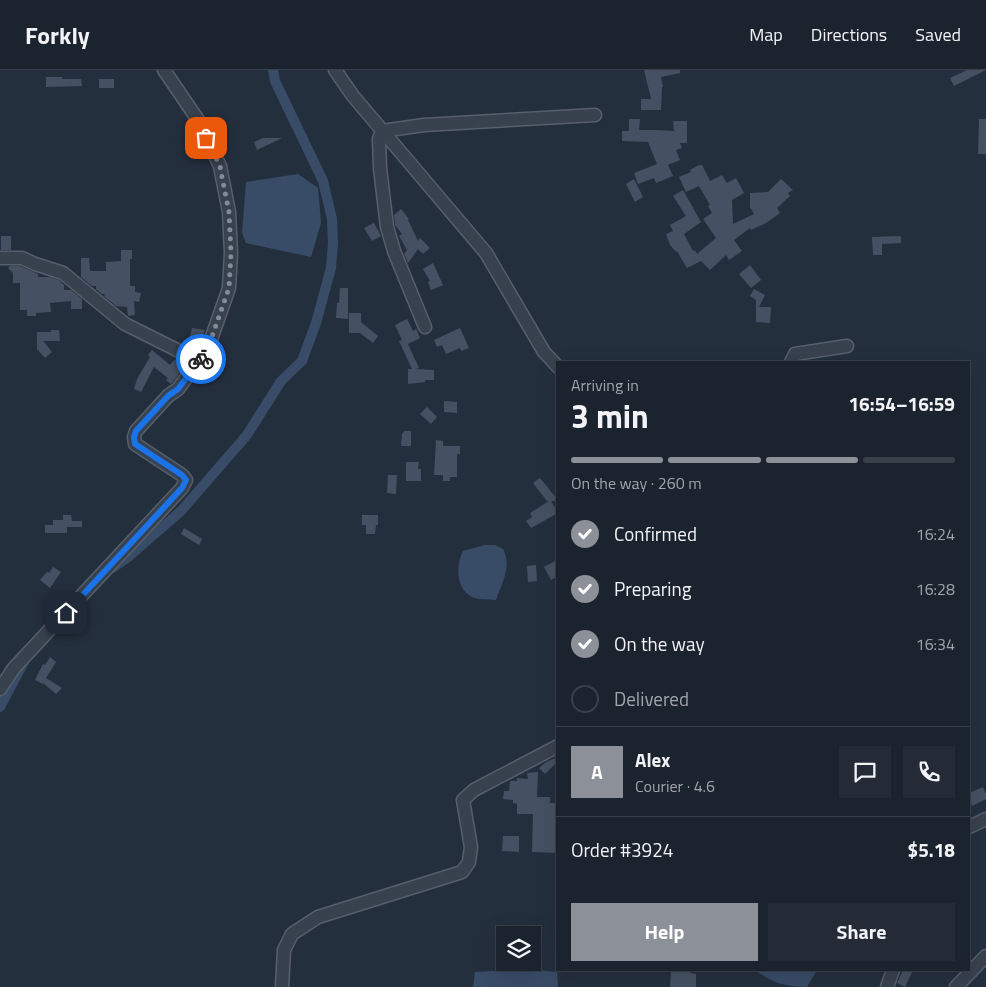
<!DOCTYPE html>
<meta charset="utf-8">
<style>
:root{--surface:#1b232e;--page:#242b36;--text:#f1f3f6;--muted:#a0a4aa;--line:#39404a;--accent:#8c9099}
body{margin:0;font-family:"Titillium Web",sans-serif;background:var(--page);color:var(--text);height:100vh;display:flex;flex-direction:column;font-size:19px;white-space:nowrap}
*{box-sizing:border-box;margin:0}
p{font-size:16px;color:var(--muted)}
.icon{flex:none;width:28px;height:28px;fill:none;stroke:currentColor;stroke-width:2;stroke-linecap:round;stroke-linejoin:round}
.map{position:relative;flex:1;overflow:hidden}
.panel{position:absolute;left:556px;top:291px;width:414px;height:610px;display:flex;flex-direction:column;background:var(--surface);border-radius:0px;box-shadow:0 5px 20px #0002,0 0 0 1px var(--line)}
.panel>*{flex:none}
.fabs{position:absolute;left:496px;top:856px;display:grid;gap:10px}
.fabs a{display:grid;place-items:center;width:45px;height:45px;border-radius:0px;background:var(--surface);box-shadow:0 5px 20px #0002,0 0 0 1px var(--line);font-size:25px}
.pin{position:absolute;display:grid;place-items:center;width:42px;height:42px;color:#fff;margin:-21px;border-radius:10px;box-shadow:0 2px 8px #0006}
.courier{position:absolute;display:grid;place-items:center;width:50px;height:50px;margin:-25px;border:4px solid #1a73e8;border-radius:50%;background:#fff;color:#222;box-shadow:0 1px 6px #0007}
.head em{font-style:normal;font-weight:700}
.head div{display:flex;flex-direction:column-reverse}
.head{display:flex;align-items:center;justify-content:space-between;height:85px;padding:0 15px}
h1{font-size:32px;font-weight:700;line-height:38px}
.bar{display:grid;grid-template-columns:repeat(4,1fr);gap:8px 5px;align-content:center;height:60px;padding:0 15px}
.bar i{height:6px;border-radius:4px;background:var(--line)}
.bar .active{background:var(--accent)}
.bar p{grid-column:span 4}
.line{display:flex;align-items:center;gap:12px;padding:0 15px;border-top:1px solid var(--line)}
.line div{flex:1}
.round{display:grid;place-items:center;flex:none;width:52px;height:52px;border-radius:0px;background:var(--page)}
ol{padding:0 15px;list-style:none}
li{display:flex;align-items:center;gap:15px;height:55px}
li p{margin-inline-start:auto}
li .icon{padding:5px;border-radius:50%;background:var(--accent);color:#fff;stroke-width:4}
li:last-child{color:var(--muted)}
li i{width:28px;height:28px;border:2px solid var(--line);border-radius:50%}
.primary-button{display:flex;gap:10px;margin-top:auto;padding:10px 15px}
.primary-button a{flex:1;height:58px;border-radius:0px;background:var(--accent);color:#fff;font-size:20px;font-weight:700;line-height:58px;text-align:center}
.primary-button a+a{background:var(--page);color:var(--text)}
header{display:flex;align-items:center;gap:30px;box-sizing:border-box;height:70px;padding:0 25px;background:var(--surface);border-bottom:1px solid var(--line)}
header strong{font-size:24px}
nav{display:flex;gap:28px;margin-inline-start:auto;font-size:18px}
.map>svg:first-child{display:block}
.water{fill:#394c67}
.lines{fill:none;stroke-linecap:round;stroke-linejoin:round}
.canal{stroke:#394c67;stroke-width:10}
.building{fill:#455162}
.minor-casing{stroke:#565f6c;stroke-width:15}
.minor{stroke:#38414e;stroke-width:12}
.done{stroke:#828b98;stroke-width:5;stroke-dasharray:0 9}
.route{stroke:#1a73e8;stroke-width:6}
</style>
<header>
<strong>Forkly</strong>
<nav><a>Map</a><a>Directions</a><a>Saved</a></nav>
</header>
<div class="map">
<svg width="986" height="917" viewBox="0 0 986 917">
<rect width="100%" height="100%" fill="#242f3e"/>
<g class="water">
<polygon points="298,104 318,118 321,153 311,187 246,173 242,163 246,112"/>
<path d="M485,475H495L503,479C512,496 502,513 496,530C489,529 478,530 472,527C455,518 456,495 463,481Z"/>
<polygon points="526,899 557,902 558,917 473,917 475,902"/>
<path d="M755,900H817L807,917C785,917 773,913 755,900Z"/>
</g>
<g class="lines">
<g class="canal">
<polyline points="111,499 127,488 181,441 247,365 281,311 302,291 316,253 331,198 333,173 332,149 323,111 275,11 273,0"/>
<polyline points="0,637 25,590"/>
</g>
</g>
<g class="building">
<polygon points="644,0 680,0 680,3 661,7 663,17 662,17 661,40 641,40 641,29 651,29"/>
<polygon points="967,0 986,0 954,16 950,8"/>
<polygon points="46,7 62,7 62,9 81,9 82,16 46,17"/>
<rect x="99" y="9" width="15" height="9"/>
<polygon points="629,49 640,49 639,60 655,60 674,61 673,51 687,51 687,73 680,73 682,78 676,80 680,90 668,95 673,106 656,113 654,108 638,114 634,103 657,94 648,72 622,71 622,61 629,61"/>
<polygon points="979,49 986,49 986,84 978,84"/>
<polygon points="263,68 282,68 257,80 254,72"/>
<polygon points="699,95 702,95 710,111 722,105 727,113 736,108 744,123 732,130 733,154 754,144 750,137 750,123 768,122 781,109 793,120 788,123 790,126 777,138 780,143 766,153 751,160 750,158 734,170 742,181 729,190 726,185 710,200 701,191 687,198 677,181 676,182 670,175 666,164 673,161 670,155 686,146 673,126 683,120 701,152 684,164 693,181 695,180 697,184 716,168 703,149 712,143 708,136 710,135 699,116 686,122 679,107 691,102 690,100"/>
<polygon points="634,109 643,127 635,132 626,114"/>
<polygon points="401,139 409,149 408,150 418,171 420,168 430,178 423,184 418,179 408,193 404,184 407,180 399,166 402,164 395,155 394,145"/>
<polygon points="374,153 381,166 372,171 364,158"/>
<rect x="1" y="166" width="10" height="14"/>
<polygon points="901,166 901,173 882,174 882,185 873,185 872,167"/>
<polygon points="121,180 132,180 132,189 130,189 130,216 135,216 135,222 141,223 139,232 134,231 135,245 128,246 127,237 116,236 104,226 105,224 102,224 96,219 96,216 92,216 81,207 81,188 89,188 90,201 106,201 106,192 121,191"/>
<polygon points="433,193 443,215 431,220 428,212 430,211 423,199"/>
<polygon points="750,195 761,210 751,218 739,204"/>
<polygon points="10,196 20,196 38,204 38,207 50,207 59,210 64,215 64,220 71,220 82,229 82,239 71,239 71,231 50,233 51,242 36,243 36,246 27,246 27,240 20,240 20,213 13,213 13,203 8,198"/>
<polygon points="340,218 348,218 348,249 336,248 337,233 339,233"/>
<polygon points="754,219 765,225 759,237 771,237 770,253 756,252 756,230 750,226"/>
<polygon points="349,243 361,243 361,252 378,266 373,273 360,263 349,263"/>
<polygon points="407,249 413,261 416,259 420,268 408,274 419,298 415,299 434,300 434,310 425,310 425,312 408,314 408,299 412,299 399,271 402,270 395,255"/>
<polygon points="192,258 205,260 202,270 198,269 198,272 189,271"/>
<polygon points="460,258 469,278 461,281 460,278 446,284 442,275 437,277 434,270"/>
<polygon points="51,260 59,260 60,271 43,271 52,282 45,288 37,279 37,262 51,262"/>
<polygon points="152,280 170,295 175,289 185,296 171,314 166,310 168,308 154,297 141,322 134,319 137,309 150,287 148,285"/>
<polygon points="444,331 457,332 457,343 444,342"/>
<polygon points="427,337 437,347 431,354 420,344"/>
<polygon points="404,361 411,361 411,376 401,376 402,364"/>
<polygon points="436,370 443,371 443,376 460,376 460,384 457,384 457,407 450,407 450,411 443,411 443,405 434,405"/>
<polygon points="406,392 419,392 418,399 421,399 421,411 406,411"/>
<polygon points="388,405 397,405 396,424 387,423"/>
<polygon points="540,408 558,430 558,431 551,431 558,443 531,458 526,451 532,447 530,443 549,431 547,431 533,413"/>
<polygon points="63,445 71,445 72,451 82,451 82,457 67,457 67,463 45,463 45,455 53,455 53,450 63,450"/>
<polygon points="362,445 378,445 378,455 376,455 375,464 366,464 366,455 362,455"/>
<polygon points="184,458 202,469 199,475 181,464"/>
<polygon points="555,491 558,496 558,506 551,510 544,497"/>
<polygon points="536,495 537,511 528,512 527,496"/>
<polygon points="53,497 61,502 50,518 40,510 47,502 49,503"/>
<polygon points="50,587 56,592 46,608 62,618 56,624 43,613 43,614 35,610 43,594 45,595"/>
<polygon points="558,687 558,691 545,704 539,698 546,692"/>
<polygon points="538,702 537,727 550,727 550,733 558,733 558,783 532,782 533,744 517,744 517,734 513,733 513,730 503,729 504,721 509,721 510,711 517,711 517,708 528,709 527,703"/>
<polygon points="983,717 986,724 986,729 972,736 969,729 969,723"/>
<polygon points="503,766 519,766 519,782 502,781"/>
<polygon points="671,900 689,900 691,903 696,904 696,917 670,917"/>
<polygon points="903,900 913,900 905,917 897,913"/>
</g>
<g class="lines">
<g class="minor-casing">
<g id="minor">
<polyline points="335,0 353,26 486,183 544,282 558,297"/>
<polyline points="0,188 22,188 35,194 63,203 125,254 199,291"/>
<polyline points="425,257 394,181 387,157 380,98 379,69 382,61 424,55 595,45"/>
<polyline points="791,292 795,284 847,276"/>
<polyline points="0,619 14,598 182,418 186,410 182,405 135,374 134,367 136,361 168,326 178,319 208,278 229,218 231,183 229,142 220,96 198,50 164,0"/>
<polyline points="969,757 986,749"/>
<polyline points="282,917 284,880 292,864 318,847 462,802 469,792 471,777 463,730 474,720 558,676"/>
<polyline points="887,917 893,900"/>
<polyline points="956,917 986,886"/>
</g>
</g>
<use href="#minor" class="minor"/>
</g>
<g class="lines">
<polyline class="done" points="201,289 208,278 229,218 231,183 229,142 222,107 220,96 206,68"/>
<polyline class="route" points="66,543 182,418 186,410 182,405 135,374 134,367 136,361 168,326 178,319 201,289"/>
</g>
</svg>
<div class="fabs">
<a><svg class="icon" aria-label="layers" viewBox="0 0 24 24"><path d="M12 4l9 5-9 5-9-5zM3 14l9 5 9-5"/></svg></a>
</div>
<div class="pin" style="left:206px;top:68px;background:#ea580c"><svg class="icon" aria-label="bag" viewBox="0 0 24 24"><path d="M5 8h14l-1 12H6zM9 8a3 3 0 0 1 6 0"/></svg></div>
<div class="pin" style="left:66px;top:543px;background:#1f2937"><svg class="icon" aria-label="home" viewBox="0 0 24 24"><path d="M3 11l9-7 9 7M6 9v11h12V9"/></svg></div>
<div class="courier" style="left:201px;top:289px"><svg class="icon" aria-label="bike" viewBox="0 0 24 24"><circle cx="6" cy="16" r="4"/><circle cx="18" cy="16" r="4"/><path d="M6 16l4-8h5l3 8M10 8l3 8H6M13 5h3"/></svg></div>
<section class="panel">
<div class="head"><div><h1>3 min</h1><p>Arriving in</p></div><em>16:54–16:59</em></div>
<div class="bar"><i class="active"></i><i class="active"></i><i class="active"></i><i></i><p>On the way · 260 m</p></div>
<ol>
<li><svg class="icon" aria-label="check" viewBox="0 0 24 24"><path d="M5 12l5 5 9-10"/></svg>Confirmed<p>16:24</p></li>
<li><svg class="icon" aria-label="check" viewBox="0 0 24 24"><path d="M5 12l5 5 9-10"/></svg>Preparing<p>16:28</p></li>
<li><svg class="icon" aria-label="check" viewBox="0 0 24 24"><path d="M5 12l5 5 9-10"/></svg>On the way<p>16:34</p></li>
<li><i></i>Delivered</li>
</ol>
<div class="line" style="height:90px"><b class="round" style="background:var(--accent);color:#fff">A</b><div><b>Alex</b><p>Courier · 4.6</p></div><a class="round"><svg class="icon" aria-label="chat" viewBox="0 0 24 24"><path d="M4 5h16v11H9l-5 4z"/></svg></a><a class="round"><svg class="icon" aria-label="phone" viewBox="0 0 24 24"><path d="M5 4h4l2 5-3 2q2 4 5 5l2-3 5 2v4C11 20 4 13 5 4z"/></svg></a></div>
<div class="line" style="height:65px"><div>Order #3924</div><b>$5.18</b></div>
<div class="primary-button"><a>Help</a><a>Share</a></div>
</section>
</div>
